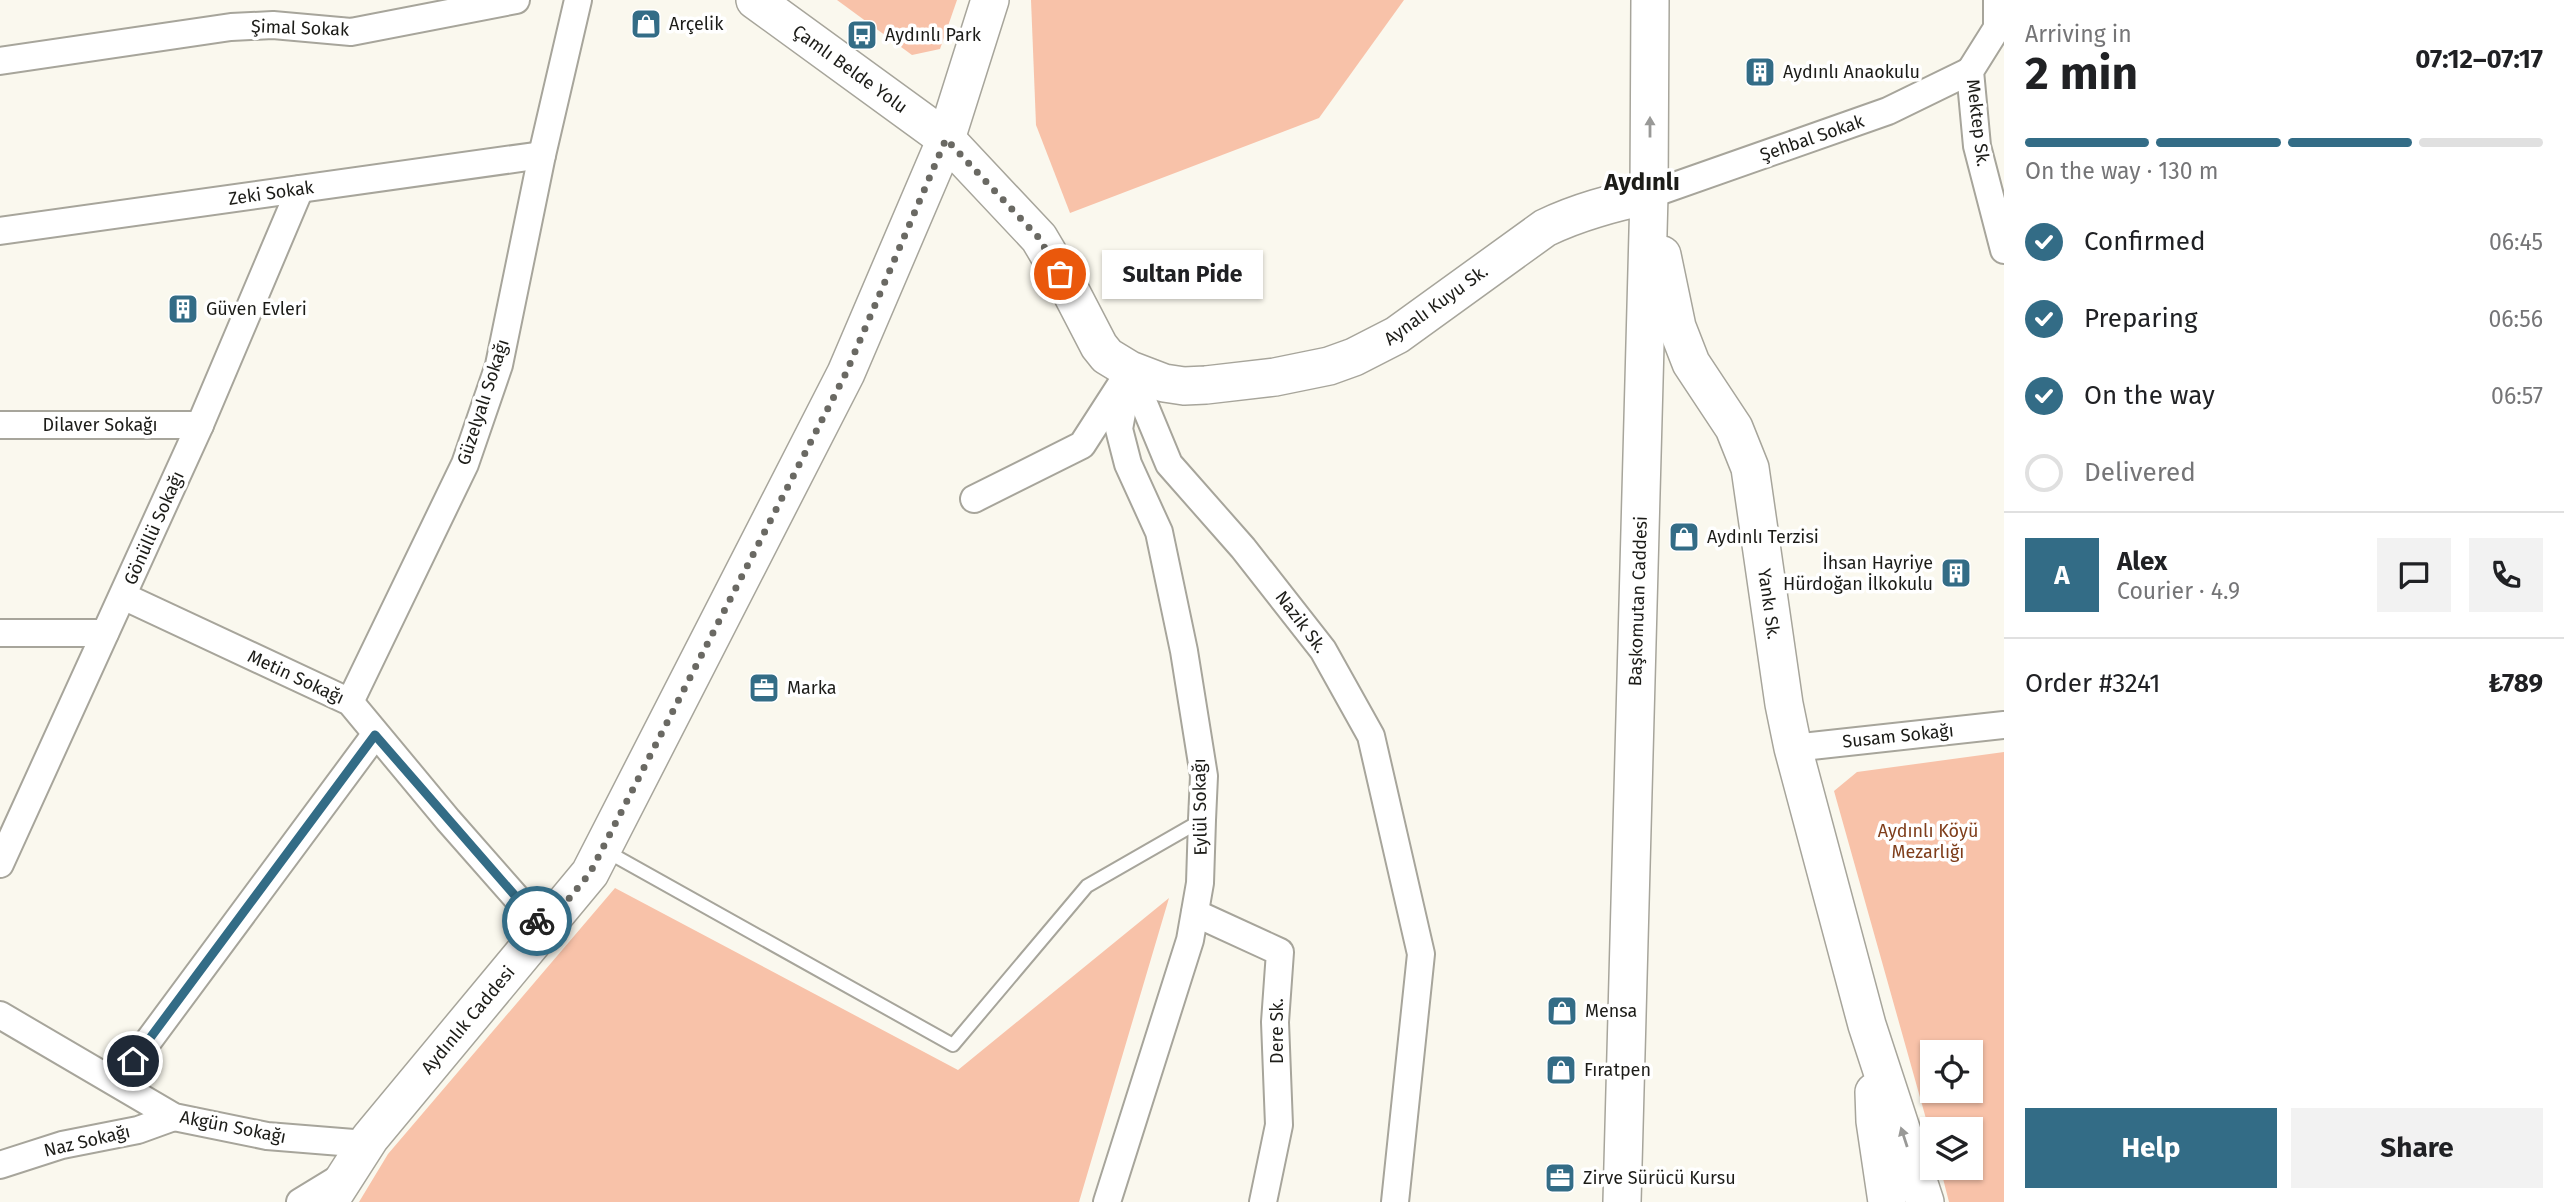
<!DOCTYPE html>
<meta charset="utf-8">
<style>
:root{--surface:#fff;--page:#f2f2f2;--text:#202124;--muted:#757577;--line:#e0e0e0;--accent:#336c86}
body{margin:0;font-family:"Fira Sans",sans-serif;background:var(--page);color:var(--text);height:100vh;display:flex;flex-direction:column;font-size:26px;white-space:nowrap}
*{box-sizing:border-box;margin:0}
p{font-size:23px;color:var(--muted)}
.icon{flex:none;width:38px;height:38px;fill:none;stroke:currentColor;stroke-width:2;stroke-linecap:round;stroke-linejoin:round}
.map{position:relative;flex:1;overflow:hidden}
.drawer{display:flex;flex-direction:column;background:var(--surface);width:560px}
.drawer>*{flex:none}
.buttons{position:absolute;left:1920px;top:1040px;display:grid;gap:14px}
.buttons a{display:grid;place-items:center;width:63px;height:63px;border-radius:0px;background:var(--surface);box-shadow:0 2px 5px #0004;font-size:35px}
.pin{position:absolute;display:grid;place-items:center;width:60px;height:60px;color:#fff;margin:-30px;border:4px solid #fff;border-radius:50%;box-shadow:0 2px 7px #0007}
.courier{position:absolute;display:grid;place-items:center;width:70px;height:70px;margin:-35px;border:5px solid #336c86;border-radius:50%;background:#fff;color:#222;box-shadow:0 2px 9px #0007}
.bubble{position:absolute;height:49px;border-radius:0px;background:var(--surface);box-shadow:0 2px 5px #0004;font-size:23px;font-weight:700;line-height:49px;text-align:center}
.overview em{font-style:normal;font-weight:700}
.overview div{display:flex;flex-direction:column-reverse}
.overview{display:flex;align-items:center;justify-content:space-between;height:119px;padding:0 21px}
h1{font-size:46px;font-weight:700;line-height:52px}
.bar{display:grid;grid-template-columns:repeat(4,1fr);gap:10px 7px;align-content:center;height:84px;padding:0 21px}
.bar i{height:9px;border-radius:5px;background:var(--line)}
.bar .selected{background:var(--accent)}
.bar p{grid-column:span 4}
.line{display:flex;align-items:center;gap:18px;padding:0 21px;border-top:2px solid var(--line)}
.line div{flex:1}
.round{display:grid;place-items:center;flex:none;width:74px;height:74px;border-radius:0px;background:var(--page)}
ol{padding:0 21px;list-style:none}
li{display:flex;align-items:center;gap:21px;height:77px}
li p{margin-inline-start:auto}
li .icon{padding:7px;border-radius:50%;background:var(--accent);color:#fff;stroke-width:4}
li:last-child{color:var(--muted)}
li i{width:38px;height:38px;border:4px solid var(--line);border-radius:50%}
.button{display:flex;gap:14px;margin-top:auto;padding:14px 21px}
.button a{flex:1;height:80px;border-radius:0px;background:var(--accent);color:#fff;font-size:28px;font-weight:700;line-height:80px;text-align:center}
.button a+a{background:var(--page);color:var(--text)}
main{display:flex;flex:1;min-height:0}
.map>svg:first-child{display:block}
.green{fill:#f8c2a9;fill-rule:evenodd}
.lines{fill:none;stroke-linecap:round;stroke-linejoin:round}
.lane-casing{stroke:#a7a59b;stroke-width:16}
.street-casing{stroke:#a7a59b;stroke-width:30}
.secondary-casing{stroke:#a7a59b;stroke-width:40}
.lane{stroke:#fff;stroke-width:12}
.street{stroke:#fff;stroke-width:26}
.secondary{stroke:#fff;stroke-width:37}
.oneway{fill:#999997}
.done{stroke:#6a6963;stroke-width:7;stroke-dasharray:0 12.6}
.route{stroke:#336c86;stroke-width:9}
.labels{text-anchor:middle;stroke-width:7;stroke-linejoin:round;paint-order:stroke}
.poi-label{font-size:18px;fill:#1c1c18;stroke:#fff;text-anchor:start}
.street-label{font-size:18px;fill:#1c1c18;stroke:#fff}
.park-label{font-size:18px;fill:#7f3e1b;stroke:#fff}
.district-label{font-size:24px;font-weight:bold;fill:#1c1c18;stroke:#fff}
</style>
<main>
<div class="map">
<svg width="2004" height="1202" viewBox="0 0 2004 1202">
<rect width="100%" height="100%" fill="#faf8ee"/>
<g class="green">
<polygon points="837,0 957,0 940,49 912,55"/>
<polygon points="1031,0 1404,0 1319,118 1070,213 1036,125"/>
<path d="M2004,752V1202H1949L1940,1167H1970V1129H1932V1140L1834,791L1857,772ZM1932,1052H1970V1090H1932Z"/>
<polygon points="615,888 958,1070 1169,898 1079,1202 359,1202 388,1154"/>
</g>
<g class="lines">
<g class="lane-casing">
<polyline id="lane" points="606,851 953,1045 1087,886 1202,820"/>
</g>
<g class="street-casing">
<g id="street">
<polyline points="1997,0 1997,28 1970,71 1977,146 2004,250"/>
<polyline points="0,61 231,27 273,25 351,32 516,0"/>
<polyline points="1649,195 1888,111 1970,71"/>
<polyline points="0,231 542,155"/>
<polyline points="1130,370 1169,464 1243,548 1323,650 1371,736 1421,954 1395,1202"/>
<polyline points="0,425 200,425"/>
<polyline points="974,499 1082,445 1122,383"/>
<polyline points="123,596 350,702 448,820 544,929"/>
<polyline points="0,633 105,633"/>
<polyline points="350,702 465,464 499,365 542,155 578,0"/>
<polyline points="1793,748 2004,725"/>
<polyline points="0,864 200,425 300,189"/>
<polyline points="1195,913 1280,952 1275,1022 1279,1125 1263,1202"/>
<polyline points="0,1015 174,1117 267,1136 366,1144"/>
<polyline points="118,1082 375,735"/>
<polyline points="0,1165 62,1145 138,1130 174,1117"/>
<polyline points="300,1202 341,1177"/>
<polyline points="1107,1202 1190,940 1200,883 1202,820 1204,776 1184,651 1159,532 1128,464 1119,429 1130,370"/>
</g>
</g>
<g class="secondary-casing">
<g id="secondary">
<path d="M755,0L946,139L1039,238L1071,292L1099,346L1107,356L1130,370L1164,383L1184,386L1206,385L1275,377L1329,366L1354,357L1397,335L1545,228C1578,212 1613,203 1649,195"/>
<polyline points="1662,255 1677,327 1691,363 1734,428 1750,468 1784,704 1793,748 1867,1025 1925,1202"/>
<polyline points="1874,1092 1875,1121 1887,1202"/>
<polyline points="329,1202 370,1138 590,873 846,373 946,139 990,0"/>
<polyline points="1622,1202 1649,195 1650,0"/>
</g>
</g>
<use href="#lane" class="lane"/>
<use href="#street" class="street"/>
<use href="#secondary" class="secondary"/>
</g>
<defs><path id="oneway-solid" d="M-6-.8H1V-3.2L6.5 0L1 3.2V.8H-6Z" transform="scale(1.75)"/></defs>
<g class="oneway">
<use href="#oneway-solid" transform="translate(1650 127) rotate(-90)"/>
<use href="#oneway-solid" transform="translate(1904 1137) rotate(-108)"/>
</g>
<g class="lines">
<polyline class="done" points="537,921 544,929 590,873 846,373 946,139 1039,238 1060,274"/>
<polyline class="route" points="133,1061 375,735 537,921"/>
</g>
<defs>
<g id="shop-square" transform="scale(1.575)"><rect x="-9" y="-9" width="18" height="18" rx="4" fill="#336c86" stroke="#fff"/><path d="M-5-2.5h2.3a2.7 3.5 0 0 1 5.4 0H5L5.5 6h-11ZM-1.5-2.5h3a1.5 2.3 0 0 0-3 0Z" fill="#fff"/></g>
<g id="bus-square" transform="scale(1.575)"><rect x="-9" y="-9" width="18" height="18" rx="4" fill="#336c86" stroke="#fff"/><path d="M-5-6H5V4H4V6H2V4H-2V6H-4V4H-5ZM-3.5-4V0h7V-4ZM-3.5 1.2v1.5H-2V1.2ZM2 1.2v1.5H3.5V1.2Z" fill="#fff"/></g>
<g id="building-square" transform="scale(1.575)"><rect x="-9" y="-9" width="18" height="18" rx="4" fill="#336c86" stroke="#fff"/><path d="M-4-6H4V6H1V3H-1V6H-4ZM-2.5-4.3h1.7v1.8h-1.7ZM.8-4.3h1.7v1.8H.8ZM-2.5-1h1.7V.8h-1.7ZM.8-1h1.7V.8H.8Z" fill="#fff"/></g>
<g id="office-square" transform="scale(1.575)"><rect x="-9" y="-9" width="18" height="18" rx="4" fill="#336c86" stroke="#fff"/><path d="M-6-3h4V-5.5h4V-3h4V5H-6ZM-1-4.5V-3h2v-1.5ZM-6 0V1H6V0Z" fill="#fff"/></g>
</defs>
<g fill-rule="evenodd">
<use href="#shop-square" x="646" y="24"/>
<use href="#bus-square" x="862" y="35"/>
<use href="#building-square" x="1760" y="72"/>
<use href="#building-square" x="183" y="309"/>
<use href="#shop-square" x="1684" y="537"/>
<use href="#building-square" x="1956" y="573"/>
<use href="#office-square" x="764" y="688"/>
<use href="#shop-square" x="1562" y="1011"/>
<use href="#shop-square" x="1561" y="1070"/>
<use href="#office-square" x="1560" y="1178"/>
</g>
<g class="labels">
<g class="poi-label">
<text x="669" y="30">Arçelik</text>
<text x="885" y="41">Aydınlı Park</text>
<text x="1783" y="78">Aydınlı Anaokulu</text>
<text x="206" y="315">Güven Evleri</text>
<text x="1707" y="543">Aydınlı Terzisi</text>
<text x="1933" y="569" text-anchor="end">İhsan Hayriye<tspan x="1933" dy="21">Hürdoğan İlkokulu</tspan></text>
<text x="787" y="694">Marka</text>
<text x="1585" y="1017">Mensa</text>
<text x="1584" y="1076">Fıratpen</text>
<text x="1583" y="1184">Zirve Sürücü Kursu</text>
</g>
<g class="street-label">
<text transform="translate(300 28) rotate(2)" y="6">Şimal Sokak</text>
<text transform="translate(850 69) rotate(36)" y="6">Çamlı Belde Yolu</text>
<text transform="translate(1978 123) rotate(83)" y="6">Mektep Sk.</text>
<text transform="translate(1812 138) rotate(-19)" y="6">Şehbal Sokak</text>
<text transform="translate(271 193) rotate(-8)" y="6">Zeki Sokak</text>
<text transform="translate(1436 305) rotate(-36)" y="6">Aynalı Kuyu Sk.</text>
<text transform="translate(483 402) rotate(-72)" y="6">Güzelyalı Sokağı</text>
<text x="100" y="431">Dilaver Sokağı</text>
<text transform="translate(154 528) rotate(-66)" y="6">Gönüllü Sokağı</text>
<text transform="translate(1638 601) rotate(-88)" y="6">Başkomutan Caddesi</text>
<text transform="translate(1769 604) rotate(82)" y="6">Yankı Sk.</text>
<text transform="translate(1301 622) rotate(53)" y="6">Nazik Sk.</text>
<text transform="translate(296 677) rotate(25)" y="6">Metin Sokağı</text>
<text transform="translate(1898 736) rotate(-6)" y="6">Susam Sokağı</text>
<text transform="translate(1200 807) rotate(-91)" y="6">Eylül Sokağı</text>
<text transform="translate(468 1020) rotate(-50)" y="6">Aydınlık Caddesi</text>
<text transform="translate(1277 1031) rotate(-90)" y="6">Dere Sk.</text>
<text transform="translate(233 1127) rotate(11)" y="6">Akgün Sokağı</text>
<text transform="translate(87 1141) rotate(-13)" y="6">Naz Sokağı</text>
</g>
<g class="park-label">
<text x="1928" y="837">Aydınlı Köyü<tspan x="1928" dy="21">Mezarlığı</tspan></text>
</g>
<g class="district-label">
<text x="1642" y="190">Aydınlı</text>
</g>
</g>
</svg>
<div class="buttons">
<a><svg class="icon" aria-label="locate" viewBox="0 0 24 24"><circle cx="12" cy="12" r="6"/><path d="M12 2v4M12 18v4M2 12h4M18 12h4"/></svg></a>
<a><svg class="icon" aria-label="layers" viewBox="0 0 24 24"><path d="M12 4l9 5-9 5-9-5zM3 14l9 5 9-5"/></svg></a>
</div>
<div class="pin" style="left:1060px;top:274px;background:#ea580c"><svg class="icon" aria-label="bag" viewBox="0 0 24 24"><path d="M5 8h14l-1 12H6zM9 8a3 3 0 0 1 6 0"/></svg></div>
<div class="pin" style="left:133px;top:1061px;background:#1f2937"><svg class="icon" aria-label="home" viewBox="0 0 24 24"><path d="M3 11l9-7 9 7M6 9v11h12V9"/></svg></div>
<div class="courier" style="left:537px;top:921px"><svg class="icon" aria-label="bike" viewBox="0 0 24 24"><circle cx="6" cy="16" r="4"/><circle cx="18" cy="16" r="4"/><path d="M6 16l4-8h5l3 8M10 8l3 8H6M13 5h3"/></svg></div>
<div class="bubble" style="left:1102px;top:250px;width:161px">Sultan Pide</div>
</div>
<section class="drawer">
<div class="overview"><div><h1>2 min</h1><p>Arriving in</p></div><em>07:12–07:17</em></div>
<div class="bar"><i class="selected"></i><i class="selected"></i><i class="selected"></i><i></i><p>On the way · 130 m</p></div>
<ol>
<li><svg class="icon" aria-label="check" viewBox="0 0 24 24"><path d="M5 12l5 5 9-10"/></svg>Confirmed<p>06:45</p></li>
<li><svg class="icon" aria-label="check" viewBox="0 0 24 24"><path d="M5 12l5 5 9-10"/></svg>Preparing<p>06:56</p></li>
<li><svg class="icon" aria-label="check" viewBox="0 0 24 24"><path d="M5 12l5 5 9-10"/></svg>On the way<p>06:57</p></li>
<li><i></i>Delivered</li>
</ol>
<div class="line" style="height:126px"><b class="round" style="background:var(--accent);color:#fff">A</b><div><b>Alex</b><p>Courier · 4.9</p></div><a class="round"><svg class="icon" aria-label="chat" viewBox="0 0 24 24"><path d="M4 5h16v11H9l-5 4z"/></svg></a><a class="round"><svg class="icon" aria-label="phone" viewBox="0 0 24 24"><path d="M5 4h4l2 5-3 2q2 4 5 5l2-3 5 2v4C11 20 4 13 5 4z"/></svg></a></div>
<div class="line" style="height:91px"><div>Order #3241</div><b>₺789</b></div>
<div class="button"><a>Help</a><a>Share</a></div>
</section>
</main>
